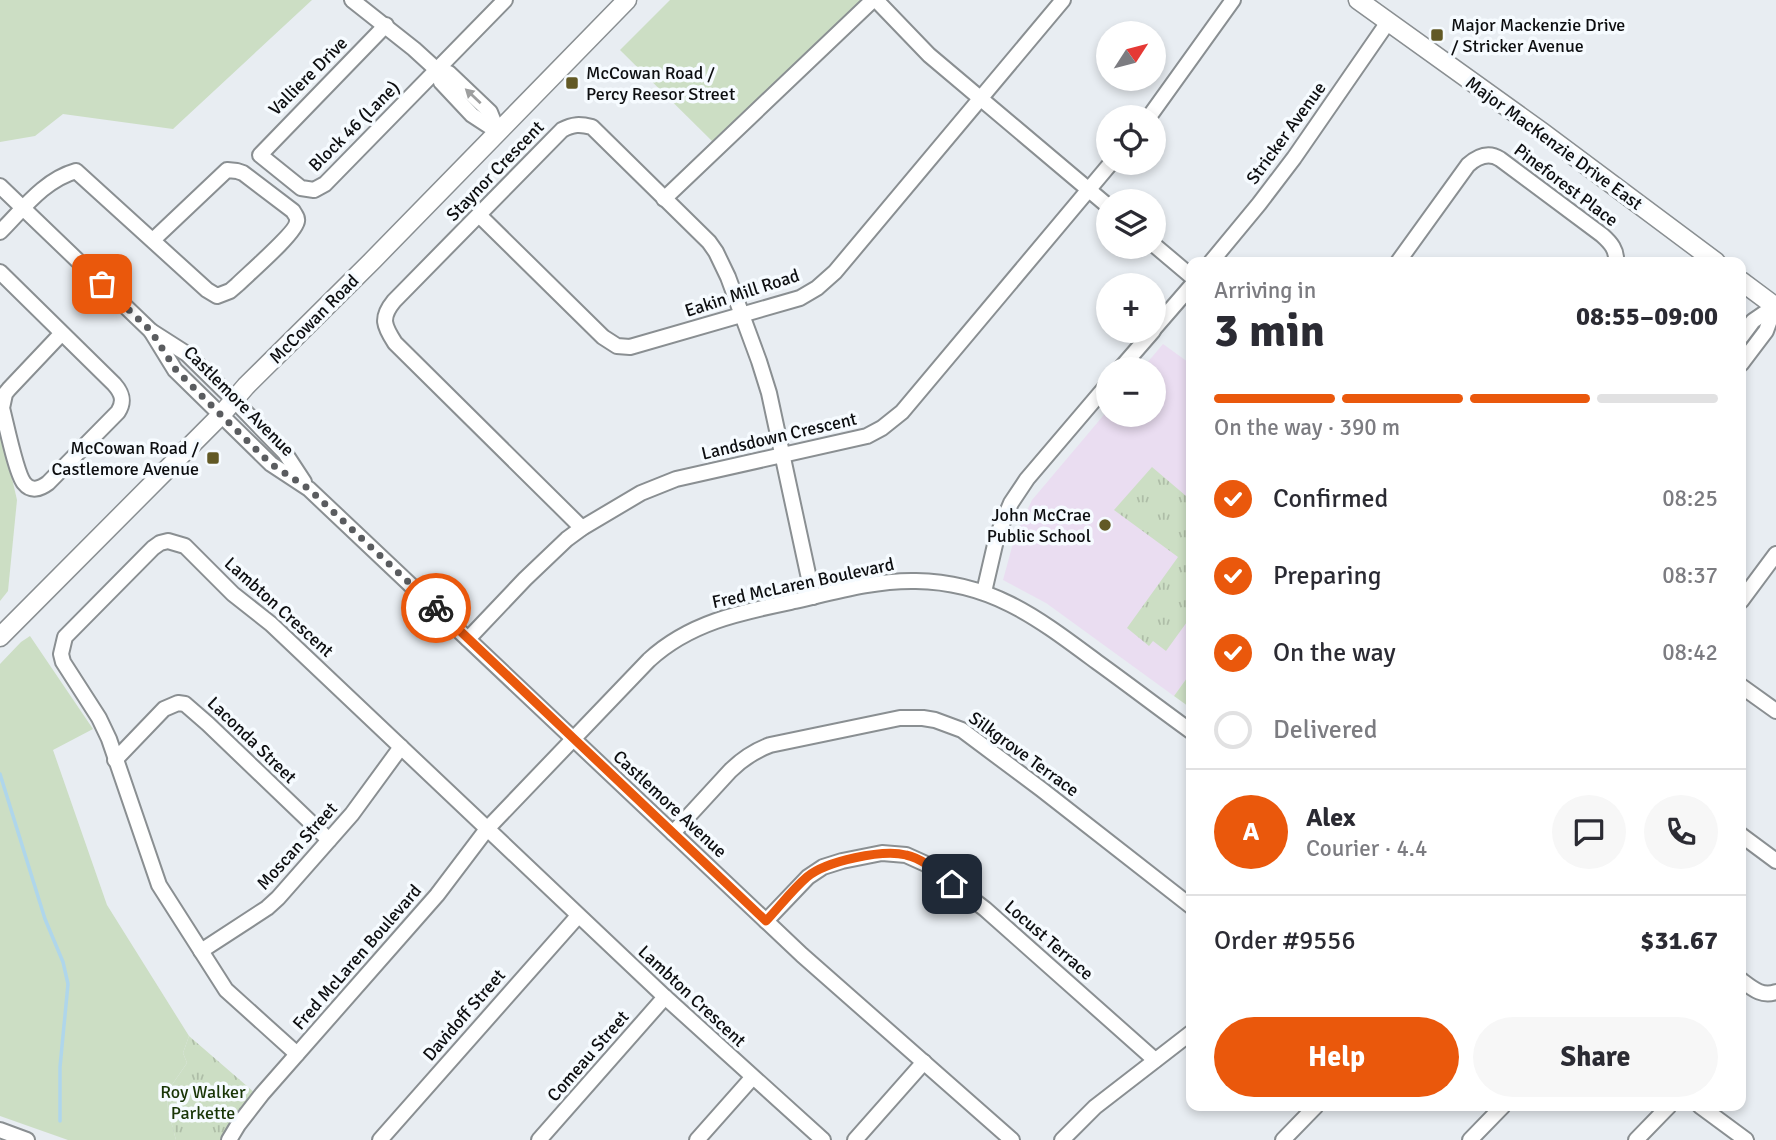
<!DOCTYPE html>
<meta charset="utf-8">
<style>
:root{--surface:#fff;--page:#f7f7f7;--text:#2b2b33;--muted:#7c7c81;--line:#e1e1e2;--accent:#ea580c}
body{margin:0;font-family:Signika,sans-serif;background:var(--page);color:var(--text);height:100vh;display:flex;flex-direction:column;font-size:26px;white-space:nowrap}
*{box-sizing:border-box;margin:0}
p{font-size:23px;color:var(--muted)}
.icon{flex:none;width:38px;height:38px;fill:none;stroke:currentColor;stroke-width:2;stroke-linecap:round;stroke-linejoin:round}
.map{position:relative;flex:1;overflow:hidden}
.panel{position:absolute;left:1186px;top:257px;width:560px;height:854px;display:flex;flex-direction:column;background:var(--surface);border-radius:14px;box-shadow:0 4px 10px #0003}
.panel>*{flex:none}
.needle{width:46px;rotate:54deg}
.controls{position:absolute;left:1096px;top:21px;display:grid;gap:14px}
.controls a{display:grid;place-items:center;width:70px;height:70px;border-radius:50%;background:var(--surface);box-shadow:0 4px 10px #0003;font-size:35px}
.pin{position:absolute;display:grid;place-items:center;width:60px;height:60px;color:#fff;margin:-30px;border-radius:14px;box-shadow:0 4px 10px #0006}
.courier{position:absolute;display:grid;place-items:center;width:70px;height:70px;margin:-35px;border:5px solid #ea580c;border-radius:50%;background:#fff;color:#222;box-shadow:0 2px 9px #0007}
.head em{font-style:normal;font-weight:700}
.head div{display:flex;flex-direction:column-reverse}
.head{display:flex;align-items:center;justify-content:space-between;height:119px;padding:0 28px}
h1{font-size:46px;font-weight:700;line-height:52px}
.bar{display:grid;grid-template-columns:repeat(4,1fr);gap:10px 7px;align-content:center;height:84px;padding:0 28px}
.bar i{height:9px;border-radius:5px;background:var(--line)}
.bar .on{background:var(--accent)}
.bar p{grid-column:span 4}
.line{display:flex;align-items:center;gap:18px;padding:0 28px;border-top:2px solid var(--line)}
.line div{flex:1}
.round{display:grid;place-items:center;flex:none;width:74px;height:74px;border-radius:37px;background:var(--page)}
ol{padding:0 28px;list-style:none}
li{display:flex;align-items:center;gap:21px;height:77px}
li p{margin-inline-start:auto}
li .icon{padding:7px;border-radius:50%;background:var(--accent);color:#fff;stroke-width:4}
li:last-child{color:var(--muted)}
li i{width:38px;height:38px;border:4px solid var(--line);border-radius:50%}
.button{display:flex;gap:14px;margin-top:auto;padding:14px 28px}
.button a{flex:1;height:80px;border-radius:42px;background:var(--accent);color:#fff;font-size:28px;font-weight:700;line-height:80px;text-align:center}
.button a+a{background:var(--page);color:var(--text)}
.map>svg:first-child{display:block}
.education{fill:#eaddf1}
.grass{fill:#ccdec4}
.park{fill:url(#park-tufts)}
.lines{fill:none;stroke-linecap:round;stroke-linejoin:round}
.stream{stroke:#afd6eb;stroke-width:3.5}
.minor-casing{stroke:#8a8f92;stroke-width:18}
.major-casing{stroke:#8a8f92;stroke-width:21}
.minor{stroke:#fff;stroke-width:14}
.major{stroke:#fff;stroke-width:18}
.oneway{fill:#9e9f9f}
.done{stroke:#5a5c5f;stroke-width:7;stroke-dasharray:0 12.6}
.route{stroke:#ea580c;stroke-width:9}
.poi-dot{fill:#625925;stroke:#f6fbff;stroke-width:2.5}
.labels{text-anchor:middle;stroke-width:7;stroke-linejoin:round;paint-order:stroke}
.poi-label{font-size:18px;fill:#0d0e10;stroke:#f6fbff;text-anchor:start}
.street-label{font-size:18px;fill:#0d0e10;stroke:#f6fbff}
.park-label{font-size:18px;fill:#193506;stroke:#f6fbff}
</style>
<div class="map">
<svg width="1776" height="1140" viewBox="0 0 1776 1140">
<defs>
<pattern id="park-tufts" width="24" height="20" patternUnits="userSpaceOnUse" patternTransform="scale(1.75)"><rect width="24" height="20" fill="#ccdec4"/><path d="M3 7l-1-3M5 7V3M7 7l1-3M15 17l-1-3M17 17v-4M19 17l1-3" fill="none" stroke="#aebda7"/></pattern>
</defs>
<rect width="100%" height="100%" fill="#e8edf2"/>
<polygon class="education" points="1163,344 1192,365 1192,671 1174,696 1046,603 1003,580 1015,536 1032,500 1108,410 1108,415 1153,415 1153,369 1142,369"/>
<g class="grass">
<polygon points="0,0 312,0 173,129 63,114 35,136 0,142"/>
<polygon points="670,0 862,0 713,142 620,50"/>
<polygon points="0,426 17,500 8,591 0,601"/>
<polygon points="30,636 93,729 53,750 107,905 189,1036 183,1053 187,1063 167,1092 168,1110 176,1140 68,1140 0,1116 0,664 21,642"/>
</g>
<g class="park">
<polygon points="1152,467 1192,501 1192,615 1166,651 1153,641 1149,646 1127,628 1178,557 1114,510"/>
<polygon points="1192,671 1192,709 1174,696"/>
<polygon points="189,1036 255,1093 237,1113 220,1140 176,1140 168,1110 167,1092 187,1063 183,1053"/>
</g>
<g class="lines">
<polyline class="stream" points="0,774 45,919 63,962 68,984 60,1067 60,1121"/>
<g class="minor-casing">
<g id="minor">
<polyline points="352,0 414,49 437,70 449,73 490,112 498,132"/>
<polyline points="876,0 929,55 1108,206"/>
<polyline points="386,25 260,155 301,188 314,190 325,184 505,0"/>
<polyline points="437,70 441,82 472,115 498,132"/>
<polyline points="1149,117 1233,0"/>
<polyline points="0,186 151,331 187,354 234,400 285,453 304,482"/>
<polyline points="664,199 873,0"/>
<polyline points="479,215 603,337 617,346 630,347 800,298 817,288 835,272 1063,0"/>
<path d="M0,232C23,209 44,180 76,171L207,290L217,296L230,291L237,285C247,275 297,232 297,221C298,217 295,215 293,211L243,173L237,171L227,170L153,240"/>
<polyline points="1153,244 1192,277"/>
<polyline points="1211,262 1259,204 1294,158 1388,22"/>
<path d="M1398,262L1468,165C1478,156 1489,152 1500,159L1602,235C1611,243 1617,250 1616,262"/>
<path d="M0,272L114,384C122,393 125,401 118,412L48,483C40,489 31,492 24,483C16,473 6,423 2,408L5,394L9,389L62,333"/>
<polyline points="1153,330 1192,285"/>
<polyline points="151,331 175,370 221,415 271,464 309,489 802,955 1012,1140"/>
<polyline points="1741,337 1753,321 1775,306"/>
<polyline points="1741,364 1766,331 1775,306"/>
<polyline points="1120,369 1153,331"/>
<path d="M582,528L395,343C384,326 380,318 394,301L562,130C573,124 580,124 592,127L709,242L716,252L728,277L759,361L769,393L813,597"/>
<polyline points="984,592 997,536 1011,503 1027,479 1108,384"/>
<polyline points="1741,601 1776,554"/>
<polyline points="468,639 525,579 567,539 582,528 641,493 676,479 867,436 882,428 902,412 1111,163"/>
<polyline points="1741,686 1776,711"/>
<polyline points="115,760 164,709 178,703 185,704 208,724 329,840"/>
<path d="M673,833L730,771C742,759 754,751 770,745L900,718H923L935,720L962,730L1041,789L1192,907"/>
<polyline points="1741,835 1776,861"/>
<polyline points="766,921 808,877 823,867 842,861 882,853 906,855 926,864 985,909 1155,1060"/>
<polyline points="201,951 267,908 278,898 352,814 401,747"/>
<path d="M1741,980C1753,989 1762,997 1776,992"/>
<polyline points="297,1054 226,990 159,885 109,739 99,718 63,662 61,654 65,637 153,548 160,543 168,541 185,546 233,594 271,624 665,997 823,1140"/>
<polyline points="1700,1106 1746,1140"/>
<polyline points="0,1130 27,1140"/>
<path d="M229,1140L238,1125L262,1094L437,895L487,829L649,660C690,622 742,612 795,601C834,592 875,580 916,581C992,582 1039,619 1097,662C1129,685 1160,709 1192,732"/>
<polyline points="380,1140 578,916"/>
<polyline points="539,1140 665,997"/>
<polyline points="697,1140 752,1078"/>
<polyline points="855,1140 924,1062"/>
<polyline points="1062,1140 1095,1107 1192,1032"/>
<polyline points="1283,1140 1316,1106"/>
<polyline points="1470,1140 1503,1106"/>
<polyline points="1636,1140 1669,1106"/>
</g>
</g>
<g class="major-casing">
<g id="major">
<polyline points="1358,0 1542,132 1716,262"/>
<polyline points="1741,281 1776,307"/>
<polyline points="0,637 221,415 246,386 373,260 627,0"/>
</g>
</g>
<use href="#minor" class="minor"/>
<use href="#major" class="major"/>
</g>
<defs><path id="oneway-solid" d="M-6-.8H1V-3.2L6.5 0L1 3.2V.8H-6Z" transform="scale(1.75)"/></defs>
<use class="oneway" href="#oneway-solid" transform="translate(473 96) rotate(-137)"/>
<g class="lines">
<polyline class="done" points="102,284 151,331 176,370 221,415 271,464 309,489 436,608"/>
<path class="route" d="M436,608L766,921C780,906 792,890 807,877C826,861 883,849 906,855C924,859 938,873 952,884"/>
</g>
<g class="poi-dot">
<rect x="1430" y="28" width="14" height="14" rx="3.5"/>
<rect x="565" y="76" width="14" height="14" rx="3.5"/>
<rect x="206" y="451" width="14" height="14" rx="3.5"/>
<circle cx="1105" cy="525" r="7"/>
</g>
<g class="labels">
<g class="poi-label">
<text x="1451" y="31">Major Mackenzie Drive<tspan x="1451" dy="21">/ Stricker Avenue</tspan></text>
<text x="586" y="79">McCowan Road /<tspan x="586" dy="21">Percy Reesor Street</tspan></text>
<text x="199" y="454" text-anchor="end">McCowan Road /<tspan x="199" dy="21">Castlemore Avenue</tspan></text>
<text x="1091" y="521" text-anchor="end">John McCrae<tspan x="1091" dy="21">Public School</tspan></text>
</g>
<g class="street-label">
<text transform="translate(308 76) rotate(-45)" y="6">Valliere Drive</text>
<text transform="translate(354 126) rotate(-45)" y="6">Block 46 (Lane)</text>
<text transform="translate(1286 133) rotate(-54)" y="6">Stricker Avenue</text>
<text transform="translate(1554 143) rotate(36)" y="6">Major MacKenzie Drive East</text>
<text transform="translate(495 171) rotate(-46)" y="6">Staynor Crescent</text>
<text transform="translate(1566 185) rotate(37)" y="6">Pineforest Place</text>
<text transform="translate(742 293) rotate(-18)" y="6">Eakin Mill Road</text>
<text transform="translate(314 319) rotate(-45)" y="6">McCowan Road</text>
<text transform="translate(239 401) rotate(45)" y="6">Castlemore Avenue</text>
<text transform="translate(779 436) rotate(-13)" y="6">Landsdown Crescent</text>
<text transform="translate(803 583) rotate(-12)" y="6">Fred McLaren Boulevard</text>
<text transform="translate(279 607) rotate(42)" y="6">Lambton Crescent</text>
<text transform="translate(252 740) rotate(44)" y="6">Laconda Street</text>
<text transform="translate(1024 754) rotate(36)" y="6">Silkgrove Terrace</text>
<text transform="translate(670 804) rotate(43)" y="6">Castlemore Avenue</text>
<text transform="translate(297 846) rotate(-48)" y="6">Moscan Street</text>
<text transform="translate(1049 940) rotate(41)" y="6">Locust Terrace</text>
<text transform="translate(357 957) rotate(-49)" y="6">Fred McLaren Boulevard</text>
<text transform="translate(692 996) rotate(43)" y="6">Lambton Crescent</text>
<text transform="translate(464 1015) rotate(-49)" y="6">Davidoff Street</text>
<text transform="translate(588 1056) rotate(-49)" y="6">Comeau Street</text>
</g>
<g class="park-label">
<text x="203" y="1098">Roy Walker<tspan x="203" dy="21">Parkette</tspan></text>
</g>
</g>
</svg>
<div class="controls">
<a><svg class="needle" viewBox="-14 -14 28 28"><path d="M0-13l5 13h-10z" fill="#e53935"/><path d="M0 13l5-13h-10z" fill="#7c7c81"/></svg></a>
<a><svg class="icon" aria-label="locate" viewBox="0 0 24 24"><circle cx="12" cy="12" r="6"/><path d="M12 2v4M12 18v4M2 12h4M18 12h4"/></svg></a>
<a><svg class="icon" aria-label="layers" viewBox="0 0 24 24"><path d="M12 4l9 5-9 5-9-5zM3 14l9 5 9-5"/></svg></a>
<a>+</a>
<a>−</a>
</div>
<div class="pin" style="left:102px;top:284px;background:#ea580c"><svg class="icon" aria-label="bag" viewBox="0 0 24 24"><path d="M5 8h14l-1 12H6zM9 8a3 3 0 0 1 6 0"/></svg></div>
<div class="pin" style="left:952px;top:884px;background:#1f2937"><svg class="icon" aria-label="home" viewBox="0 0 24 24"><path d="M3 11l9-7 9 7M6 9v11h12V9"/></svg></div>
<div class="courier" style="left:436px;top:608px"><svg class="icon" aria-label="bike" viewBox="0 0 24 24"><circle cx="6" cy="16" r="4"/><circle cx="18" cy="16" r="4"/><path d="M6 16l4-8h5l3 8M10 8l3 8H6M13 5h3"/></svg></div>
<section class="panel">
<div class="head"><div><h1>3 min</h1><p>Arriving in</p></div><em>08:55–09:00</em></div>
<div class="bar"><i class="on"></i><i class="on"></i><i class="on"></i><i></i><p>On the way · 390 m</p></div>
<ol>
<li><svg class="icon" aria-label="check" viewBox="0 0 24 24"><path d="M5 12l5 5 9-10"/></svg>Confirmed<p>08:25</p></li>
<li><svg class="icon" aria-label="check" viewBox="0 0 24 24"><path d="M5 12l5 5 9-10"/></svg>Preparing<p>08:37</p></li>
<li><svg class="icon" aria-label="check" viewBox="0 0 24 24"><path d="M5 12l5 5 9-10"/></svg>On the way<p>08:42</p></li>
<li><i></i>Delivered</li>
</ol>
<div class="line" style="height:126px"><b class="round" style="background:var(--accent);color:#fff">A</b><div><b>Alex</b><p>Courier · 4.4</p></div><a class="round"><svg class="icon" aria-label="chat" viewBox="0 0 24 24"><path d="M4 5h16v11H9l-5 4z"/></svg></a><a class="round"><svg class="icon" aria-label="phone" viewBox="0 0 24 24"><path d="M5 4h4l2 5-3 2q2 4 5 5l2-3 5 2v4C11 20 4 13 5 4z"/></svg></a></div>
<div class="line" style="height:91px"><div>Order #9556</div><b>$31.67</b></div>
<div class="button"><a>Help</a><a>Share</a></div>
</section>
</div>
